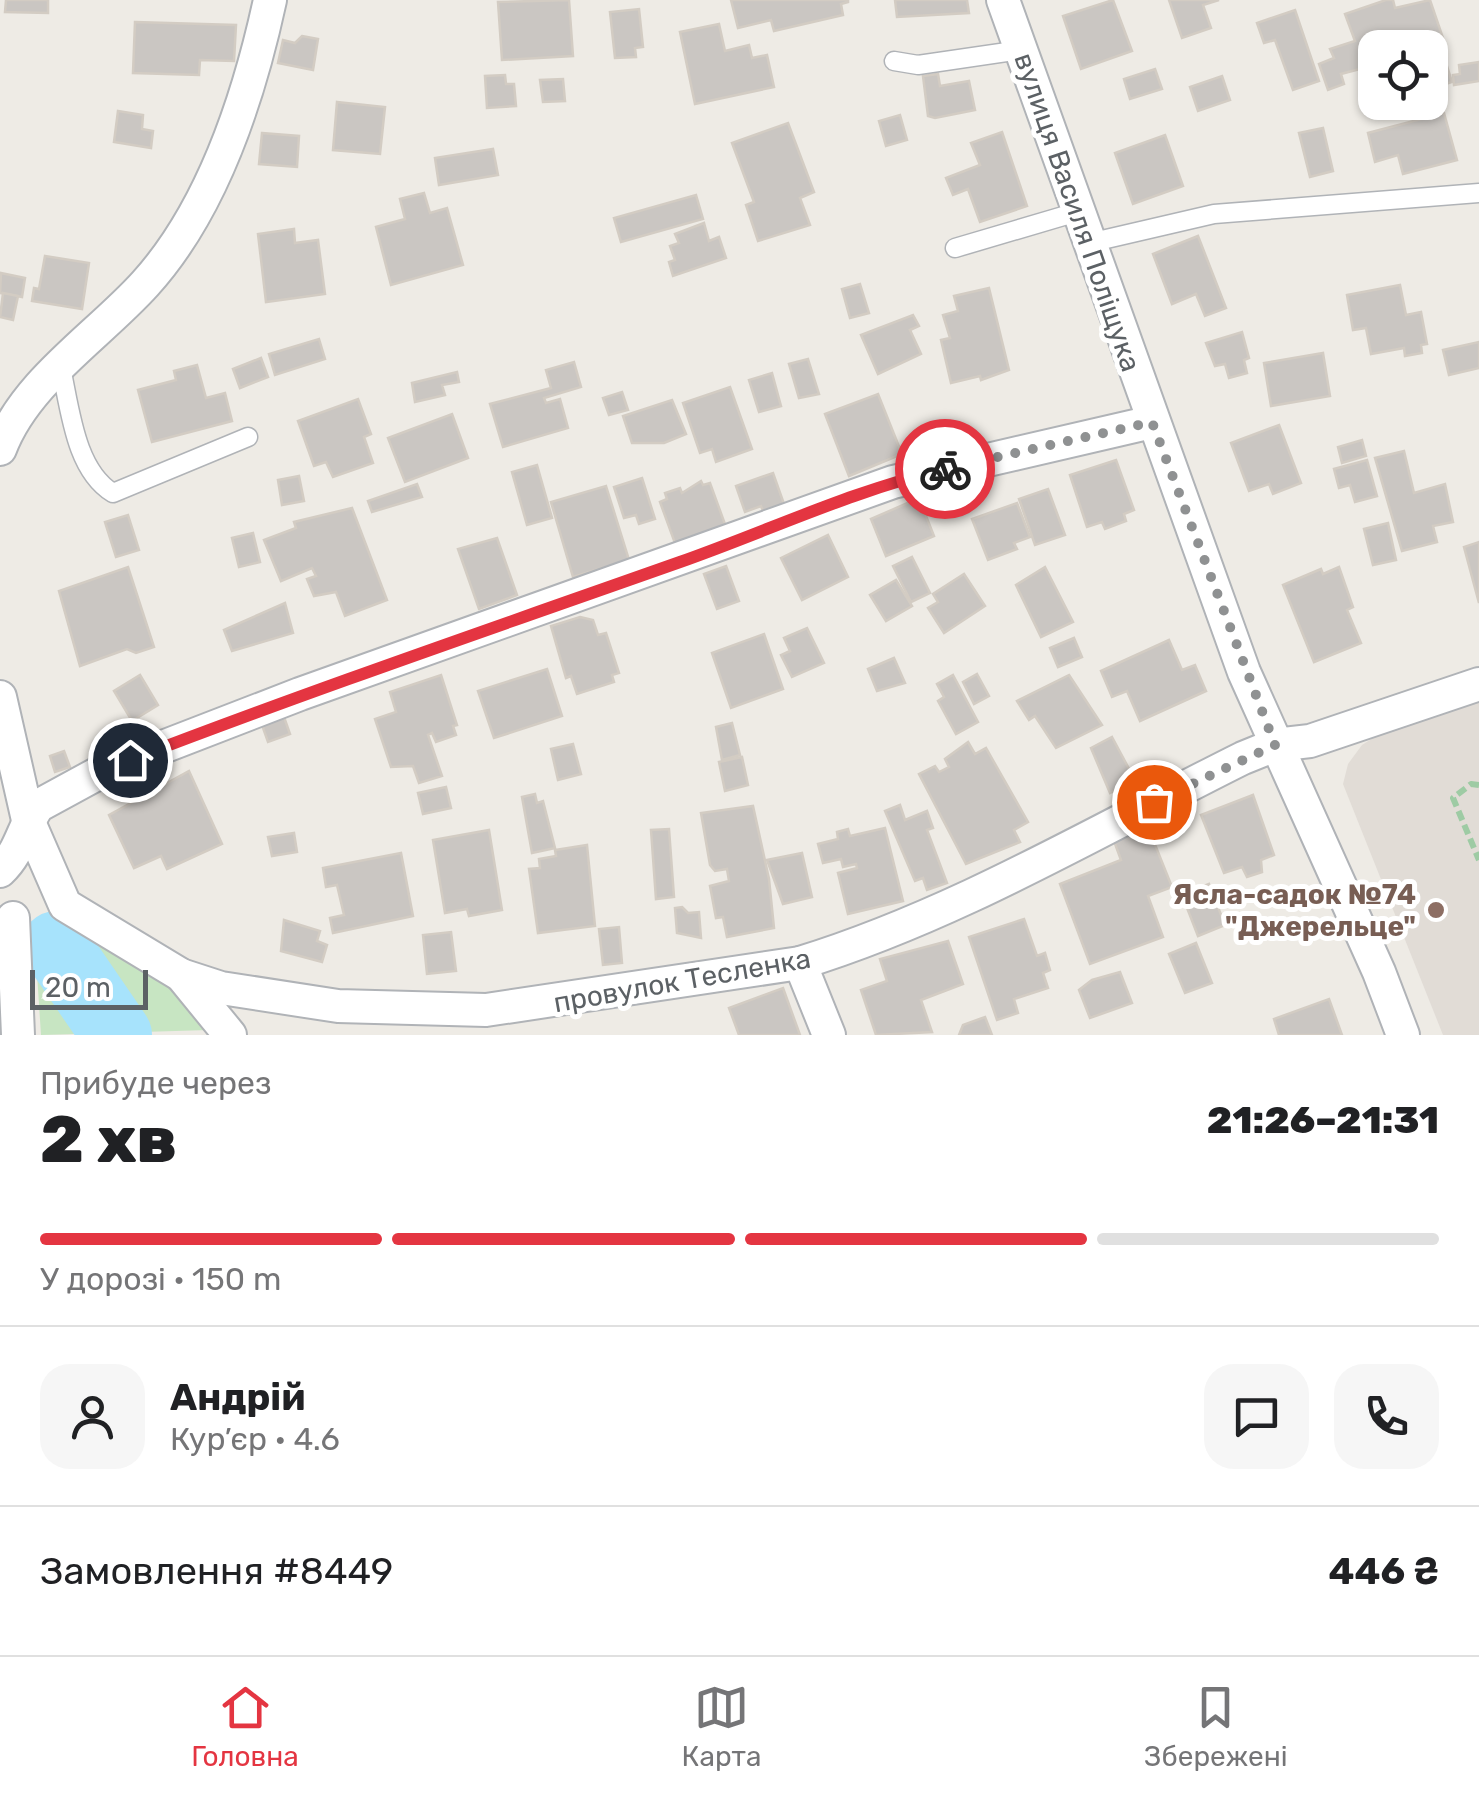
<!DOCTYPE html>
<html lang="uk">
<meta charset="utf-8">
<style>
:root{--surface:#fff;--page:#f6f6f6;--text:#202124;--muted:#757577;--line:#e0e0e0;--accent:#e43541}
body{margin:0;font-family:Rubik,sans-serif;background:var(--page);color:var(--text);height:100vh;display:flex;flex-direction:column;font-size:38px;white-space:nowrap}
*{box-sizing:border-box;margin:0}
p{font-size:32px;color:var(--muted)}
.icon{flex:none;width:55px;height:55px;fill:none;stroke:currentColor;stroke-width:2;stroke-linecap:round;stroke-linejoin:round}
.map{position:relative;height:1035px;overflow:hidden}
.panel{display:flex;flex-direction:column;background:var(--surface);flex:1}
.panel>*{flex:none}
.tools{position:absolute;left:1358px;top:30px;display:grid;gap:20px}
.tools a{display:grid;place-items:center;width:90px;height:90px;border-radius:20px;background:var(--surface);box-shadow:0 2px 8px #0004;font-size:50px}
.scale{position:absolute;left:30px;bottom:25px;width:118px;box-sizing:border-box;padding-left:10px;border:5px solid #5c6165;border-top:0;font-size:28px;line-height:35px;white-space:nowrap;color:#5c6165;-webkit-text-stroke:8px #fff;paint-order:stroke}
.pin{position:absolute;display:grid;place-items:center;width:85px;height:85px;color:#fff;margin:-42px;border:5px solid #fff;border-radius:50%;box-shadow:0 2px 10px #0007}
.courier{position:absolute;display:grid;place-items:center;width:100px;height:100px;margin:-50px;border:8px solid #e43541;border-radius:50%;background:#fff;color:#222;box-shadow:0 2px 12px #0007}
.summary em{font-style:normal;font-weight:800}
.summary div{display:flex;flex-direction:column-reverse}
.summary{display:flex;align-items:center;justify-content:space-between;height:170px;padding:0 40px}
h1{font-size:65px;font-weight:800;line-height:75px}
.bar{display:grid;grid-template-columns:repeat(4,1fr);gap:15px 10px;align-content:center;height:120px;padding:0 40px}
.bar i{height:12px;border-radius:8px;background:var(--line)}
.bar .active{background:var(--accent)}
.bar p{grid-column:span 4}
.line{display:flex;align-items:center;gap:25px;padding:0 40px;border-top:2px solid var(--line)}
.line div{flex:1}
.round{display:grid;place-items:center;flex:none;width:105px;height:105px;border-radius:30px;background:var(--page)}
.dock{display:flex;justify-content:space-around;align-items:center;height:140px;border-top:2px solid var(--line);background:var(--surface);font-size:28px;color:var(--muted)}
.dock a{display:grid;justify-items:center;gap:5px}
.dock .active{color:var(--accent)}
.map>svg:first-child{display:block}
.education{fill:#e1dcd6}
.green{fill:#c7e5c2}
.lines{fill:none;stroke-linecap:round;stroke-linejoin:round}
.river{stroke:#a7e3fc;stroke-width:70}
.building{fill:#cac6c2;stroke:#d3ccc3;stroke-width:2.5}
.lane-casing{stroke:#b0b3b7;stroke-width:21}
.street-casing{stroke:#b0b3b7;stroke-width:36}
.path{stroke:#9ecba4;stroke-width:6;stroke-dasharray:10 5;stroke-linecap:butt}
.lane{stroke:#fff;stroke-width:18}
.street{stroke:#fff;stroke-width:32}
.done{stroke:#8f9192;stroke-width:10;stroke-dasharray:0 18}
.route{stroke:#e43541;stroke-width:12}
.education-dot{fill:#8d6e63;stroke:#fff;stroke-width:4}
.labels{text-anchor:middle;stroke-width:10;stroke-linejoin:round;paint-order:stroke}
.street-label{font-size:28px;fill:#5c6165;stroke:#fff}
.education-label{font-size:28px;font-weight:bold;fill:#785e54;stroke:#fff;text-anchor:end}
</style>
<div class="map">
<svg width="1479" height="1035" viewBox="0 0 1479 1035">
<rect width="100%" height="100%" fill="#eeebe5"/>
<polygon class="education" points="1479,700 1479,1035 1443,1035 1343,784 1348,764 1362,745 1381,733"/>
<path class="green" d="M35,943C52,943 73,940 90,943C130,951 187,998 209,1030L41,1035Z"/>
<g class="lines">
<polyline class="river" points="56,946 117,1035"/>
</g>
<g class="building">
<polygon points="6,0 48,0 48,13 5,12"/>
<polygon points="569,0 573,56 502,60 498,2"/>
<polygon points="731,0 848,0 848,2 841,4 843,15 774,31 771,20 738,28"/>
<polygon points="895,0 967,0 969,13 897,17"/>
<polygon points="1113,0 1132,51 1081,69 1063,16"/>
<polygon points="1169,0 1219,0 1203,5 1211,28 1182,38"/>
<polygon points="1386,0 1393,0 1395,8 1430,0 1444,41 1426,48 1375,48 1375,65 1341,74 1344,84 1328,90 1319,64 1334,58 1330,49 1355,41 1345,14"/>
<polygon points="639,9 643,47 635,48 636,57 615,58 610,12"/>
<polygon points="1295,10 1319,81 1293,90 1275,40 1264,43 1257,23"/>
<polygon points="135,22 236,25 234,61 200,60 199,75 133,73"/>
<polygon points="719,24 725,51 749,45 752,58 767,55 774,87 695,104 680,32"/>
<polygon points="302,36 318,39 313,70 278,63 283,40 295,43"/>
<polygon points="1479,62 1479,81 1454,85 1453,75 1460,74 1459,65"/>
<polygon points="1446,63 1452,82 1430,89 1430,68"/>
<polygon points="1155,69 1162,89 1130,99 1124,79"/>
<polygon points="938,74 940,86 969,81 975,110 935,118 928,116 923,76"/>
<polygon points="505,75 506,84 514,84 516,106 487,108 485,76"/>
<polygon points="1222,76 1230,100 1198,111 1190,87"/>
<polygon points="563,79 565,101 543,102 540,80"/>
<polygon points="337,102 385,107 380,154 333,150"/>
<polygon points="118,111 143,115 142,129 153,131 151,148 114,142"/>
<polygon points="1444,113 1457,160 1403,174 1398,155 1375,162 1368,133"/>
<polygon points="900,115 907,140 886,146 879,121"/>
<polygon points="788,123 814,192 800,198 810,225 758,241 746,205 754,202 732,143"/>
<polygon points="1323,128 1333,171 1310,177 1299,133"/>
<polygon points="1002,132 1027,206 980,222 968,189 953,195 946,178 980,165 971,143"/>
<polygon points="262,133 299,136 297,167 259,164"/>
<polygon points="1165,135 1183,186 1133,204 1115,153"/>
<polygon points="493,149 498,175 439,185 435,158"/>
<polygon points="424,193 430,213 447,208 463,265 391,285 376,227 405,219 400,199"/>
<polygon points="696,195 703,219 621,242 614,218"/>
<polygon points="704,223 709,241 719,237 726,258 673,276 669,262 675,260 670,246 679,243 675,234"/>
<polygon points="294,229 295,243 318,240 325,294 266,302 258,234"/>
<polygon points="1198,236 1226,308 1205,316 1196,294 1172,304 1153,254"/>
<polygon points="45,256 89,263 82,309 32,301 34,288 39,289"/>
<polygon points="1,273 25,278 22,297 0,293"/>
<polygon points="860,284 869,313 850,318 842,289"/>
<polygon points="1400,285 1406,315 1421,312 1427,344 1421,345 1422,353 1405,356 1404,348 1371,354 1366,328 1353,330 1347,295"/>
<polygon points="989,288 1009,370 981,380 980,376 951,383 941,340 950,338 943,315 958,311 954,296"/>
<polygon points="3,293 18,296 13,320 0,317"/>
<polygon points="913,315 919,326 910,330 921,354 878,374 861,335"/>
<polygon points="1242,332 1249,358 1244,360 1247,373 1229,378 1225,364 1215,366 1206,343"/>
<polygon points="319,339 325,359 275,375 269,354"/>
<polygon points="1479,342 1479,368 1449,375 1443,350"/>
<polygon points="1323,353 1330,396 1271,406 1264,363"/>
<polygon points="261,358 268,377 240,388 233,369"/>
<polygon points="808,359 819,394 799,398 789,364"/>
<polygon points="574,362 581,387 544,398 546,403 560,399 568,428 503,447 490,404 551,388 546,370"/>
<polygon points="197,365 206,398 225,393 232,421 152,442 138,390 176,380 174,371"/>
<polygon points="457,372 459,382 442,385 445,395 415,402 412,383"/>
<polygon points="772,373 781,406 759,412 749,380"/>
<polygon points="730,387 752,449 716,462 712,449 700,453 683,403"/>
<polygon points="622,392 628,410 609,415 603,398"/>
<polygon points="878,394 902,454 849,476 825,414"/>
<polygon points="358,399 371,434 364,437 373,463 333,477 326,462 314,466 298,421"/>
<polygon points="672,400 686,434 664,443 632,443 623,416"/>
<polygon points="452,414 468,458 405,482 388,438"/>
<polygon points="1279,425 1301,483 1273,494 1269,484 1249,491 1231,443"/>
<polygon points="1362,440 1366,456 1342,463 1338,447"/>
<polygon points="1404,451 1414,493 1445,484 1453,522 1433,526 1437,542 1402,551 1375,458"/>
<polygon points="1116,460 1134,510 1124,514 1126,521 1105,529 1102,522 1087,527 1070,475"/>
<polygon points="1367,460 1377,496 1355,502 1350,485 1339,488 1334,469"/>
<polygon points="537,465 552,518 527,525 512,472"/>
<polygon points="773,473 784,504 763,511 761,506 745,512 736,486"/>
<polygon points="299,476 304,501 282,505 278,480"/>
<polygon points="642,478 655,519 639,524 636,515 624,518 614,487"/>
<polygon points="701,481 703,485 710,483 726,527 676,546 660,502 667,499 665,493 680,488 682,493"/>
<polygon points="417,484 422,497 372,512 368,501"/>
<polygon points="606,486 629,560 573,577 551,502"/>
<polygon points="1048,489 1065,535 1035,545 1019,499"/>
<polygon points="919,498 934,536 886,556 871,519"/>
<polygon points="1017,503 1030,537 1014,543 1017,549 988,560 972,519"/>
<polygon points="352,508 387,600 345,616 336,592 314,596 307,579 316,576 312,568 281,581 264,540 296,528 294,522"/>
<polygon points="128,515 139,550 116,557 105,522"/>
<polygon points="1388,523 1396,560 1373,565 1364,529"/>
<polygon points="253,533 260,562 239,567 232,538"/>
<polygon points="828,535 848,577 802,600 781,558"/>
<polygon points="497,538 517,595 479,609 458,549"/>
<polygon points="1479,542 1479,603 1464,547"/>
<polygon points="912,557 930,593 911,602 893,566"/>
<polygon points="726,566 739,601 717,609 704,574"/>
<polygon points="128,567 154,647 136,653 127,649 80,666 59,591"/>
<polygon points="1045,567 1073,622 1041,637 1016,585"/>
<polygon points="1339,567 1353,607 1347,610 1361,643 1314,662 1283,585 1321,569 1323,574"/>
<polygon points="964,574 985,606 944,633 928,608 938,602 933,594"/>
<polygon points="896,580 912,606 886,621 870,595"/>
<polygon points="285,603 293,633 232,651 224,630"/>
<polygon points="580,617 593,620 598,635 606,633 619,673 612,675 614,682 577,694 571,676 566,678 551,626"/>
<polygon points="807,628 824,663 792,677 781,655 790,651 784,638"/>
<polygon points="764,634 783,689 731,708 712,653"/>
<polygon points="1074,638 1082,657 1058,667 1050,648"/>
<polygon points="1169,640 1182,670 1195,665 1206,691 1140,721 1127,691 1112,697 1101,671"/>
<polygon points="894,658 905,683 877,691 868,669"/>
<polygon points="547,669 562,716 494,738 478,691"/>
<polygon points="977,674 989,696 974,704 963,682"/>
<polygon points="140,675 158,705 132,721 114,691"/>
<polygon points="441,675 457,725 453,726 456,735 436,742 432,733 428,735 442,776 419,783 413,766 391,767 375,719 396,712 390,692"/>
<polygon points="953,675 978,722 956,734 938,701 944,697 937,684"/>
<polygon points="1069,675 1102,725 1056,748 1035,716 1029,720 1017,701"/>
<polygon points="284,717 290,734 268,742 262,725"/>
<polygon points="732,723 740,755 722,760 716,727"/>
<polygon points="1112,737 1135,780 1110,793 1091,748"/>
<polygon points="968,742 975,754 986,748 1028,822 1014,830 1020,842 966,864 919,774 935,766 939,772 949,767 945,759"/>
<polygon points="573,744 581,774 558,780 551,749"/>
<polygon points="64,751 70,767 55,772 50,756"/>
<polygon points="742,757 748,785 725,791 719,762"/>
<polygon points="189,771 222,844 167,869 161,856 134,868 109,815"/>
<polygon points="446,787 451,808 423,814 418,793"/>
<polygon points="535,794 537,803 543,801 555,848 532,853 522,797"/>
<polygon points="1253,795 1274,855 1261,860 1262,872 1247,877 1242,867 1224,873 1201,815"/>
<polygon points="900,805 905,820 927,811 933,828 927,830 947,883 927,890 923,878 915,881 885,811"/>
<polygon points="753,806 769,879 774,928 727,937 723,917 716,918 710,886 729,881 727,869 715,871 710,865 701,813"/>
<polygon points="1148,827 1172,887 1148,896 1163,937 1090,964 1060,884 1121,860 1114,841"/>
<polygon points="885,828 903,901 848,914 838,873 857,868 856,864 843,867 841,859 823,863 818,844 838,839 837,832 848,829 850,836"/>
<polygon points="669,829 674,897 656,899 651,830"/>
<polygon points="489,830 502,910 469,916 467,909 445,913 433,840"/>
<polygon points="294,833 297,852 272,856 268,837"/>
<polygon points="587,845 595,926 538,933 529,869 540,868 539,859 556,856 555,850"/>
<polygon points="401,853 413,916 333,933 330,918 344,915 337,885 326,887 323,868"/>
<polygon points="802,853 812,897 783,904 767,860"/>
<polygon points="1209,884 1225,925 1198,936 1182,895"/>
<polygon points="682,907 688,913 699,912 701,938 677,933 675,908"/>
<polygon points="1024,919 1037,956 1045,953 1050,970 1043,973 1048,988 1014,999 1018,1013 997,1020 969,937"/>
<polygon points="284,920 320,931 317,941 327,945 322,962 281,951"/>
<polygon points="619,927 622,963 603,965 599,929"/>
<polygon points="451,932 456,971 427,974 423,935"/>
<polygon points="948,941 963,984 921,1000 932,1032 876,1035 861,990 887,981 880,959"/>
<polygon points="1196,943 1212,983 1185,993 1169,954"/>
<polygon points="1120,972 1132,1003 1090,1018 1079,990 1092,980"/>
<polygon points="783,988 800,1035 739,1035 729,1008"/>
<polygon points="1329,999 1342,1035 1279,1035 1274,1019"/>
<polygon points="985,1017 992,1035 959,1035 963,1025"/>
</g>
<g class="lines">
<g class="lane-casing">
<g id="lane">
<polyline points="894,61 918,65 1021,50"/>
<polyline points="1089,243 1214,214 1479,193"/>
<polyline points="955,248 1077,212"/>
<path d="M61,368C70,408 75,470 113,493L248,437"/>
</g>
</g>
<g class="street-casing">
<g id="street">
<polyline points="1003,0 1244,672 1379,972 1403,1035"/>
<path d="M0,449C25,382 98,336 145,284C213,209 249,97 270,0"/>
<path d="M0,697L28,820L65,905L181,975L221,988L338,1006L486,1010L800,963C956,915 1098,830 1243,758L1275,745L1310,741L1479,684"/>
<path d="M0,871C21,851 22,829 38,806L106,769L300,694L893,482L1152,422"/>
<polyline points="13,918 18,1035"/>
<polyline points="800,963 829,1035"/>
<polyline points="181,975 230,1035"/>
</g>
</g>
<polyline class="path" points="1479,785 1471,784 1453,798 1479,860"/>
<use href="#lane" class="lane"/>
<use href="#street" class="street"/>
</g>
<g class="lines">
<polyline class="done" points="945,469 1152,422 1275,745 1154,802"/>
<path class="route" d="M130,760C312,690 496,627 680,562C768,531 854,490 945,469"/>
</g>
<circle class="education-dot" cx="1436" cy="910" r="10"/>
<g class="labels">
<g class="street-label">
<text transform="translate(1078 212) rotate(71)" y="10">вулиця Василя Поліщука</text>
<text transform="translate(682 980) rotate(-10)" y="10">провулок Тесленка</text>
</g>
<g class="education-label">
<text x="1416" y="904">Ясла-садок №74<tspan x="1416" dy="32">"Джерельце"</tspan></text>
</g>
</g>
</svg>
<div class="tools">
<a><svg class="icon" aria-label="locate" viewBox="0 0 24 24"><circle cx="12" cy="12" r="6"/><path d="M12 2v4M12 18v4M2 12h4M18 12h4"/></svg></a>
</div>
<div class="scale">20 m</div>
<div class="pin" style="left:1154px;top:802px;background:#ea580c"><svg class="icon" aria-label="bag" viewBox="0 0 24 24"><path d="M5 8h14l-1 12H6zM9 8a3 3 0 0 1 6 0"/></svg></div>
<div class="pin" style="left:130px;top:760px;background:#1f2937"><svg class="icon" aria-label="home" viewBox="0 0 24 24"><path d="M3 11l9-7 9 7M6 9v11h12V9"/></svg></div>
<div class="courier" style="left:945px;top:469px"><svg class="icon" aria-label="bike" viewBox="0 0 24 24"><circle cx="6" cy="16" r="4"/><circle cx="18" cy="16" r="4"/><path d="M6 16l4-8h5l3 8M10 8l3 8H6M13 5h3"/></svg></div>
</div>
<section class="panel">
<div class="summary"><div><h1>2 хв</h1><p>Прибуде через</p></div><em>21:26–21:31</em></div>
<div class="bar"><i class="active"></i><i class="active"></i><i class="active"></i><i></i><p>У дорозі · 150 m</p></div>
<div class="line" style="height:180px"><a class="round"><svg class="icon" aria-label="person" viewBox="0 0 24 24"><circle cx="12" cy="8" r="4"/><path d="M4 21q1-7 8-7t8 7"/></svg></a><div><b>Андрій</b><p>Кур’єр · 4.6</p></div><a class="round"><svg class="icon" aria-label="chat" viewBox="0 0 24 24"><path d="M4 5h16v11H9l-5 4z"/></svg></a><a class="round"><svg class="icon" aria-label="phone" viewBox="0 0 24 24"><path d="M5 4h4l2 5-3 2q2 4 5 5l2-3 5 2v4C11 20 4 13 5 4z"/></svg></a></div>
<div class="line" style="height:130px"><div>Замовлення #8449</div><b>446 ₴</b></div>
</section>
<nav class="dock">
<a class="active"><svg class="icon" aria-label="home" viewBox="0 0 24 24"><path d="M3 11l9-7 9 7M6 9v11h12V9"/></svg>Головна</a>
<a><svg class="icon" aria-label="map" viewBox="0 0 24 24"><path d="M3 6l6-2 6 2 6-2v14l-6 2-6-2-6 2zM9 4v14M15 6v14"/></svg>Карта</a>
<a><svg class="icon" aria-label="saved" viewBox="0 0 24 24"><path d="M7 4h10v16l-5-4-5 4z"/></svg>Збережені</a>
</nav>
